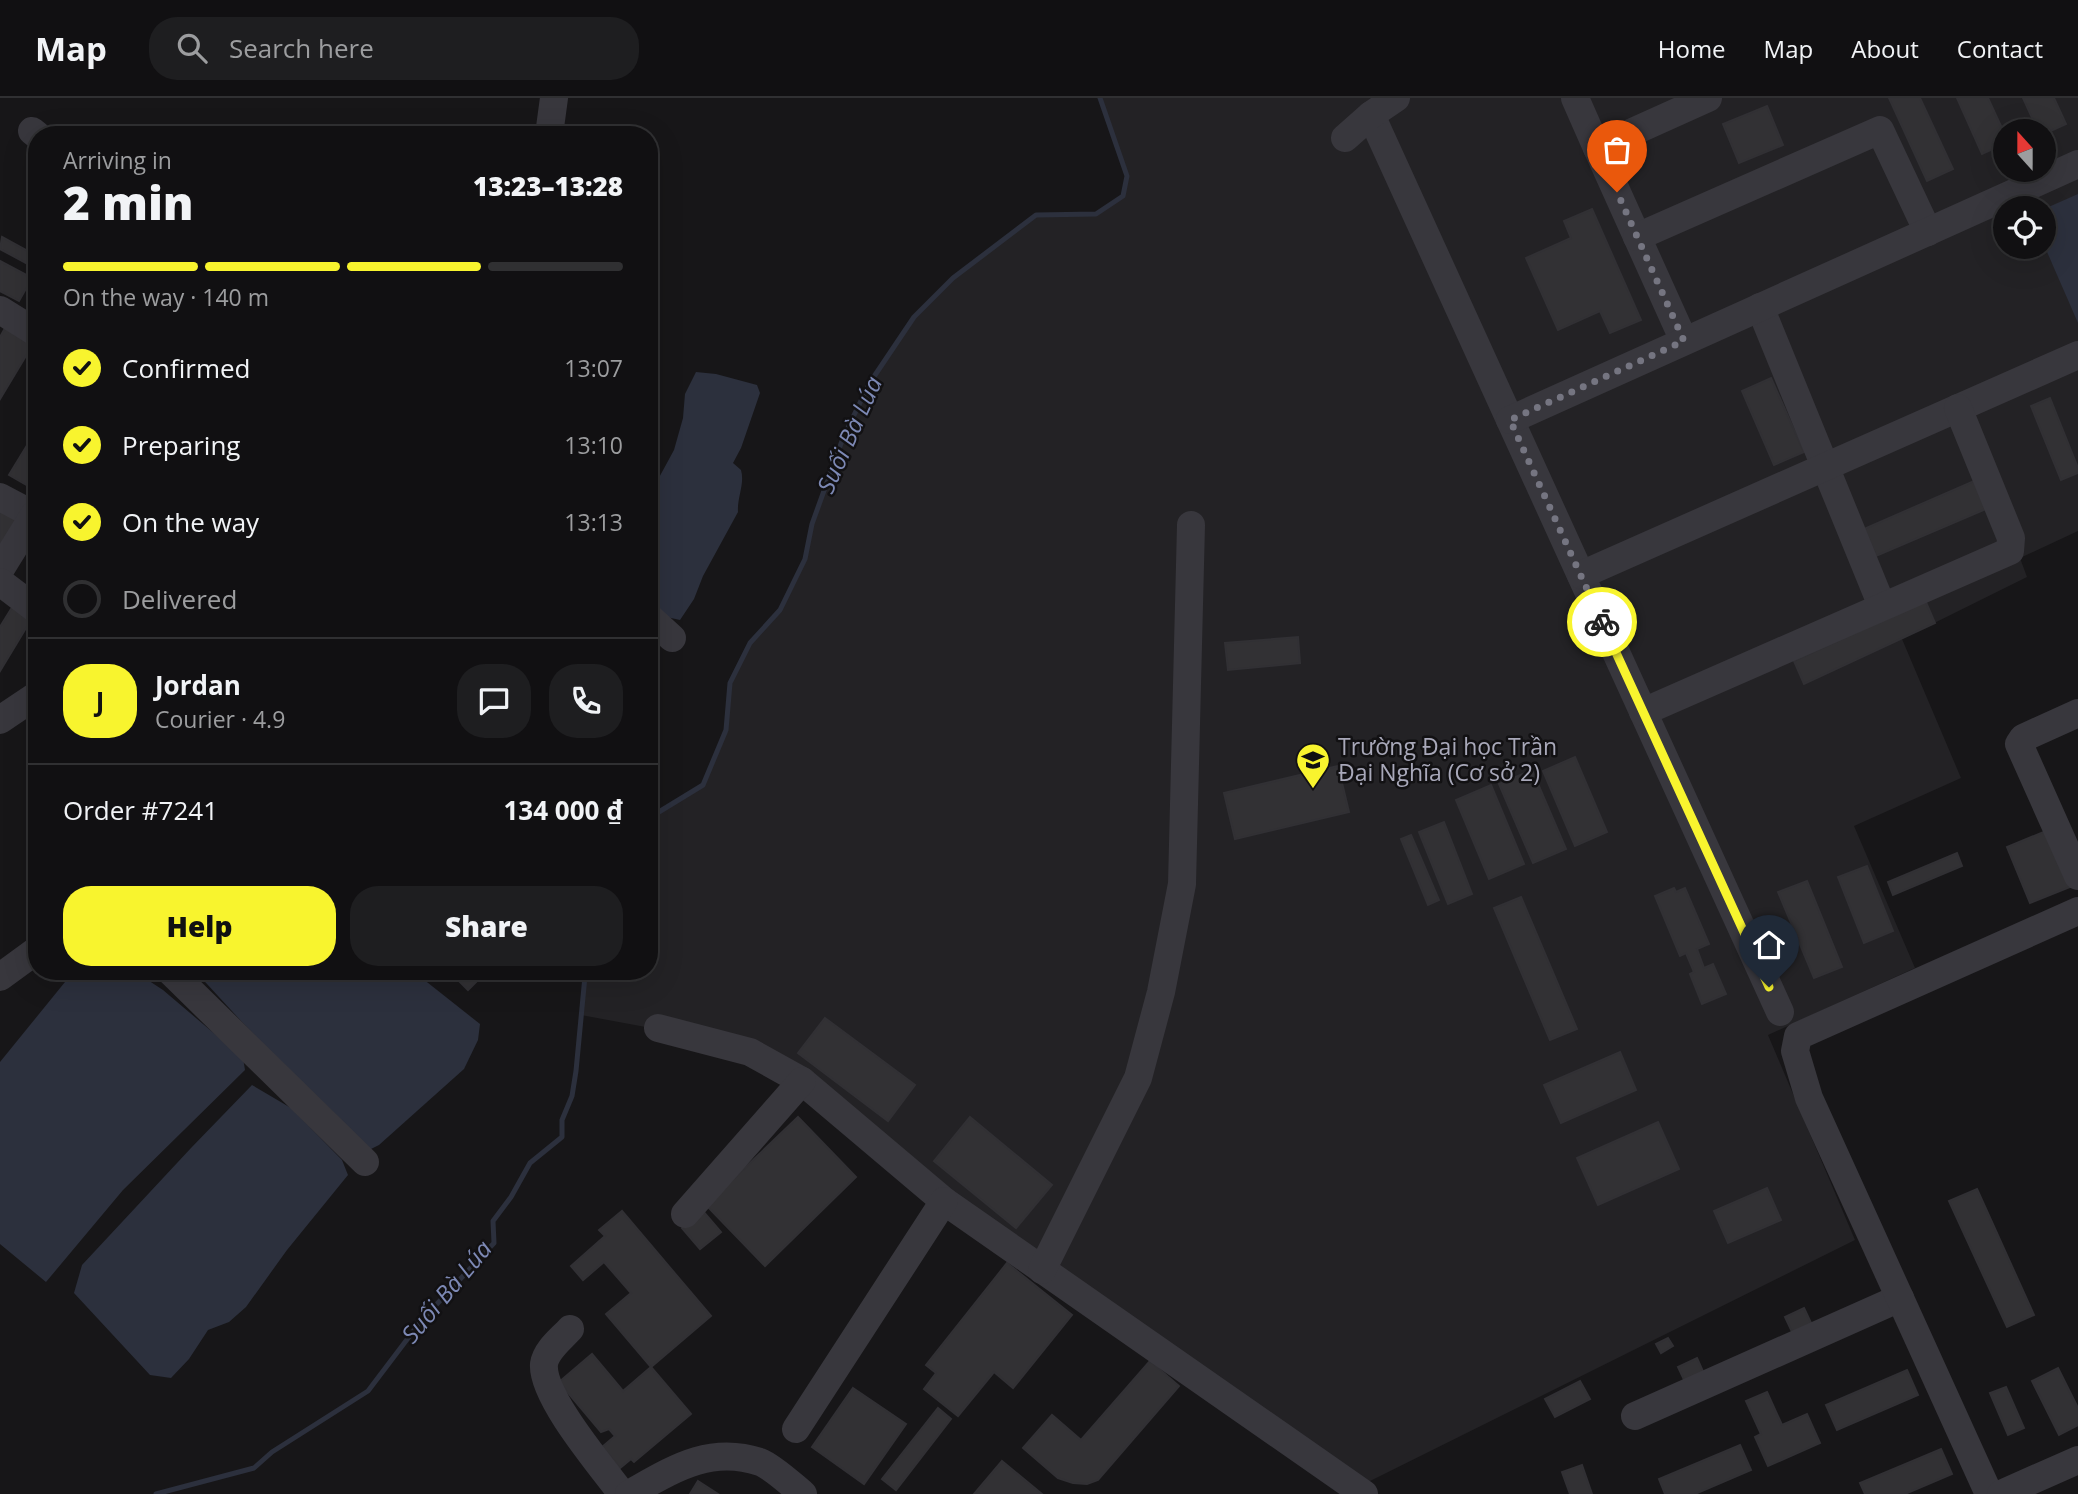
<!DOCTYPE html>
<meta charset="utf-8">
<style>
:root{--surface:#111012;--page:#1e1e20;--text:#f1f3f6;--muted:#9c9d9f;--line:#303032;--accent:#f8f42e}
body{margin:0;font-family:"Open Sans",sans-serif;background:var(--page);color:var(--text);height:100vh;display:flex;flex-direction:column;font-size:26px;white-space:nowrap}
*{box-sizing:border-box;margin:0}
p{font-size:23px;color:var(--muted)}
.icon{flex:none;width:38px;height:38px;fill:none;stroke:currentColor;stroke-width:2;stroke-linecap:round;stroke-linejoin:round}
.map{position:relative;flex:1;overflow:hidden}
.side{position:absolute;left:28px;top:28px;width:630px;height:854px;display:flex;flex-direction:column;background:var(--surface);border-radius:28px;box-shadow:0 7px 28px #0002,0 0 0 2px var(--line)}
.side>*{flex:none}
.needle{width:46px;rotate:339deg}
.buttons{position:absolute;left:1993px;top:21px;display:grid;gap:14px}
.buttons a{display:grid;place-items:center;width:63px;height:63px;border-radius:50%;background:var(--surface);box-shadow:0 7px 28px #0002,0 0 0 2px var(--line);font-size:35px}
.pin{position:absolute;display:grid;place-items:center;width:60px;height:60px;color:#fff;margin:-72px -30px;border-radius:50% 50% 50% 0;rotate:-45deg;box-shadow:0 0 7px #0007}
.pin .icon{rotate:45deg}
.courier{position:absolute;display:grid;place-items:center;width:70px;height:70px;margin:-35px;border:5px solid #f8f42e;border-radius:50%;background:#fff;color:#222;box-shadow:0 2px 9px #0007}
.head em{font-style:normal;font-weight:800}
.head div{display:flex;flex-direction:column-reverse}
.head{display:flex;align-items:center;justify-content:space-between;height:119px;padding:0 35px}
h1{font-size:46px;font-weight:800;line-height:52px}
.bar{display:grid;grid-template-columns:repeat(4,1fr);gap:10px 7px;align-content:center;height:84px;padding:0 35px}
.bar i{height:9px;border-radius:5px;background:var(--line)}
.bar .current{background:var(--accent)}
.bar p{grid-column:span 4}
.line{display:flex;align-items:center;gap:18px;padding:0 35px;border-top:2px solid var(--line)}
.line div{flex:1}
.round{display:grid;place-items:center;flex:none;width:74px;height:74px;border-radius:28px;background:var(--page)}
ol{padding:0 35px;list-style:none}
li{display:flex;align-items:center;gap:21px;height:77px}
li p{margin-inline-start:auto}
li .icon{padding:7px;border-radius:50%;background:var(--accent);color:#111;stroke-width:4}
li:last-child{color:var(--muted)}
li i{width:38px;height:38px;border:4px solid var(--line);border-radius:50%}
.primary-button{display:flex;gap:14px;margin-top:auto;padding:14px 35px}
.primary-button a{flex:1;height:80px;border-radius:28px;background:var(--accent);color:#111;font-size:28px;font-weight:800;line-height:80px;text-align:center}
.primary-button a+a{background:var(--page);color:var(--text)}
header{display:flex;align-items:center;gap:42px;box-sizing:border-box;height:98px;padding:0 35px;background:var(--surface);border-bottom:2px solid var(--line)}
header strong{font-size:33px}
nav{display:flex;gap:38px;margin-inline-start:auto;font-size:24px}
.search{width:490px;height:63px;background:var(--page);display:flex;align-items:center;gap:18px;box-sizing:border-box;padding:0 24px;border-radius:28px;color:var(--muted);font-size:26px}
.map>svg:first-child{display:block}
.built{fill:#232225;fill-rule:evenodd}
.water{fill:#2c303d}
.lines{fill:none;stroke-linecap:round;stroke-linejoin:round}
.stream{stroke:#2c303d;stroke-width:5}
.building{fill:#323134;stroke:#313034;stroke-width:2}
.minor{stroke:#38373d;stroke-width:28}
.done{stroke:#757581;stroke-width:7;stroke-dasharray:0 12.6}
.route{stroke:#f8f42e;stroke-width:9}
.labels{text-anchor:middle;stroke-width:5;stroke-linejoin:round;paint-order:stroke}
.poi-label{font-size:23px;fill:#a8a8b9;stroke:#121113;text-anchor:start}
.water-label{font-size:24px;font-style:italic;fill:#7d89b5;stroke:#121113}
</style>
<header>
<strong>Map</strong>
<div class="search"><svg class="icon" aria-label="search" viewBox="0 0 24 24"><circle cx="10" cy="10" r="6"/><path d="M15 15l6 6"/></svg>Search here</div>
<nav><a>Home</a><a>Map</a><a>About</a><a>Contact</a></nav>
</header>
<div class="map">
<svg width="2078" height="1396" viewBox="0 0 2078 1396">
<rect width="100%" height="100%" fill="#171618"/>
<path class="built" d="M1100,0H2078V433L2020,460L2027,479L1902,541L1961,680L1854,728L1915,870L1768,937L1855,1142L1362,1387L948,1097L806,977L651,930L581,917L585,878L583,873H649V720L703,687L726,633L730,585L750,545L780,512L805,461L812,426L843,340L869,286L914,219L953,180L1036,117L1096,116L1123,98L1126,78ZM2006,33H2044V72H2006ZM2006,110H2044V149H2006Z"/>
<g class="water">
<polygon points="2078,96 2078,225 2044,147 2044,111"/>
<path d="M696,274L716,276L757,287L760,295L741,350L733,365L741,372C745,386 737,399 738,414L703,478L694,501L680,522L662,518L649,507V398L674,352L683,320L685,296Z"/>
<polygon points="81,873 134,873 163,892 243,960 245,972 123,1092 46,1184 0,1146 0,964 65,884"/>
<polygon points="195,873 413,873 480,926 478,942 464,971 379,1047 367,1053 242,924"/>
<polygon points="252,987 291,1010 342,1062 348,1077 287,1152 246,1209 229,1224 208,1232 189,1261 171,1280 150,1277 74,1195 82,1167 191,1050"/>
</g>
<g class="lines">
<g class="stream">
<polyline points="649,720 703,687 726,632 730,585 750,545 780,512 805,461 812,426 843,340 869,286 914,219 953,180 1036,117 1096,116 1123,98 1127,78 1100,0"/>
<polyline points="156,1396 254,1370 272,1354 368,1293 421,1223 494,1145 493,1123 511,1099 530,1065 562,1039 562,1022 572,998 576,973 585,878 583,873"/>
</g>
</g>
<g class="building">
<polygon points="1889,0 1920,0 1953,71 1927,83"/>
<polygon points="1957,0 1988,0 2006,39 2006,45 1982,56"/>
<polygon points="2023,0 2054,0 2066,26 2044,36 2044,33 2038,33"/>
<polygon points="1767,8 1783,47 1739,65 1723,26"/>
<polygon points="1592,111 1641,222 1610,235 1600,213 1558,232 1526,160 1571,140 1564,123"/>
<polygon points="2,139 37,158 35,170 0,151"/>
<polygon points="0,163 32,180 19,203 0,193"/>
<polygon points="5,230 33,246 0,301 0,239"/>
<polygon points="1771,280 1804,354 1774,367 1742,293"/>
<polygon points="2050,300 2078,370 2078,375 2061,382 2031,308"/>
<polygon points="37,331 37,393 9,377"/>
<polygon points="1974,383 1986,411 1876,458 1864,431"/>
<polygon points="0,408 21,422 0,454"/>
<polygon points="1925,502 1935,525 1804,586 1794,563"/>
<polygon points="13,508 32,520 0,573 0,529"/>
<polygon points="1298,539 1300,565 1228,572 1225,545"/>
<polygon points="1575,659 1607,734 1575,748 1543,673"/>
<polygon points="1338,668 1349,714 1235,741 1224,695"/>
<polygon points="1532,672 1566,751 1533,765 1499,686"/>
<polygon points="1491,687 1524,766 1489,781 1456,702"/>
<polygon points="1444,724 1472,796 1448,806 1419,734"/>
<polygon points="2046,733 2070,789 2030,805 2007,749"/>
<polygon points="1411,737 1439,802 1428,807 1401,741"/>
<polygon points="1957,755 1962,768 1893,797 1888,784"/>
<polygon points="1867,768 1893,833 1864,845 1838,779"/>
<polygon points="1807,783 1842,869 1814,880 1778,794"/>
<polygon points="1674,790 1676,794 1685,790 1709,846 1697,851 1704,870 1713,866 1726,896 1702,906 1690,876 1694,874 1686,855 1680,858 1655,798"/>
<polygon points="1521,799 1577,931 1550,942 1494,810"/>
<polygon points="449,873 487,873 468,892"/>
<polygon points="825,920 915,987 888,1023 798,955"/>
<polygon points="1620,954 1636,992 1561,1025 1544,987"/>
<polygon points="798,1019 856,1079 765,1168 706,1107"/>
<polygon points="970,1019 1052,1087 1016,1130 934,1063"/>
<polygon points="1658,1024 1679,1071 1598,1107 1577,1060"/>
<polygon points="1767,1090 1781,1122 1728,1145 1714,1113"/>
<polygon points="1977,1091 2034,1217 2007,1229 1949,1103"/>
<polygon points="702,1112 721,1134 700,1151 682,1130"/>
<polygon points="622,1113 711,1218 651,1269 606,1216 631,1195 604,1164 583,1182 571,1168 605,1138 599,1132"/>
<polygon points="1007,1165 1072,1217 1013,1290 994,1274 958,1318 924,1291 936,1275 926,1267"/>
<polygon points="1804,1210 1812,1227 1793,1236 1785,1219"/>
<polygon points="1668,1240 1673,1248 1661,1255 1656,1246"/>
<polygon points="592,1256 623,1293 651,1269 691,1316 634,1364 631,1361 620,1370 602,1349 615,1338 609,1331 601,1334 559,1284"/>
<polygon points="1697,1260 1705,1278 1686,1286 1678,1269"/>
<polygon points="1150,1263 1179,1288 1098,1382 1087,1386 1073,1385 1058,1380 1023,1350 1052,1317 1081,1342"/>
<polygon points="2058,1270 2078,1310 2078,1327 2059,1337 2032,1283"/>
<polygon points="1907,1272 1918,1297 1837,1332 1826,1307"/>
<polygon points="1580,1283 1590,1301 1555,1319 1545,1301"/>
<polygon points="2006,1289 2024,1330 2008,1337 1990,1295"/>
<polygon points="853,1290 906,1326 864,1386 812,1349"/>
<polygon points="1767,1294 1782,1327 1807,1316 1820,1345 1768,1368 1755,1339 1761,1336 1746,1303"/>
<polygon points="938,1310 951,1321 896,1392 882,1381"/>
<polygon points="1740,1347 1751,1372 1695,1396 1665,1396 1659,1381"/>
<polygon points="1941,1351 1952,1376 1905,1396 1865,1396 1860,1385"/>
<polygon points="1002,1363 1042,1396 974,1396"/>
<polygon points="1582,1367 1592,1396 1570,1396 1562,1374"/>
<polygon points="698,1383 718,1396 690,1396"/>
</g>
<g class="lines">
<g class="minor">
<polyline points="1575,0 1597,50 1708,0"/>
<polyline points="1371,17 1780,914"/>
<polyline points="32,33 37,37"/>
<polyline points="549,37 554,0"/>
<polyline points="1345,40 1371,17 1396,0"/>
<polyline points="1597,50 1684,243"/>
<polyline points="1637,139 1880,32 1928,134"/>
<polyline points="1760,209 1882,508"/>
<polyline points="0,212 37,235"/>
<polyline points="1510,322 2078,66"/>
<polyline points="0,399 34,417 37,411"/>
<polyline points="0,472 34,417"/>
<polyline points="1581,477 2078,257"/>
<polyline points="0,484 37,512"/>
<polyline points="649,519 672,540"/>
<polyline points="1643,614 2010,453 2011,440 1958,310"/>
<polyline points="2078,615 2023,640 2019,646 2078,778"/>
<polyline points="0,622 37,597"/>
<polyline points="170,873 365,1064"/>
<polyline points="0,879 37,852"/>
<polyline points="658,930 750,954 802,983 944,1103 1364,1396"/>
<polyline points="685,1116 802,983"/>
<polyline points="1042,1172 1138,980 1161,894 1182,786 1191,427"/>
<path d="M570,1231C561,1241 546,1252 544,1266C541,1298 602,1369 622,1396"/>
<polyline points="1635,1318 1900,1200"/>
<polyline points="796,1331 944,1103"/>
<path d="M629,1396C672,1372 709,1347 760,1364C773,1369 792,1387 803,1396"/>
<polyline points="1989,1396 1809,1000 1795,953 1798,938 2078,813"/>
<polyline points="2001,1396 2078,1362"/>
</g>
</g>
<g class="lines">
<polyline class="done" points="1602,524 1510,322 1684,243 1617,94"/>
<polyline class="route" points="1602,524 1769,889"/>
</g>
<defs>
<g id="school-pin" transform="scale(1.75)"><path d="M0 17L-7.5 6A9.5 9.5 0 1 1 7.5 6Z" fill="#f8f42e" stroke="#121113"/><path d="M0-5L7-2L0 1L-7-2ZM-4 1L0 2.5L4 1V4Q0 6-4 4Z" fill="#111"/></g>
</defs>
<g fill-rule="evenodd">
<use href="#school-pin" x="1313" y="662"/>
</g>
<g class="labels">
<g class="poi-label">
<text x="1338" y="657">Trường Đại học Trần<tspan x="1338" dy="26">Đại Nghĩa (Cơ sở 2)</tspan></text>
</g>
<g class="water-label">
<text transform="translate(850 337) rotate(-66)" y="8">Suối Bà Lúa</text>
<text transform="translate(447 1194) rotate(-50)" y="8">Suối Bà Lúa</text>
</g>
</g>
</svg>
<div class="buttons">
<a><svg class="needle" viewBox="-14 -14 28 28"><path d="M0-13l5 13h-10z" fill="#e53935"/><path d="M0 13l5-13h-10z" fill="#9c9d9f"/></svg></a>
<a><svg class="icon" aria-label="locate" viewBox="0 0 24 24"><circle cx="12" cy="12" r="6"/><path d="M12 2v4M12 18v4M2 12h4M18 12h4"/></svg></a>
</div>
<div class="pin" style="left:1617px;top:94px;background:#ea580c"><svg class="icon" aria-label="bag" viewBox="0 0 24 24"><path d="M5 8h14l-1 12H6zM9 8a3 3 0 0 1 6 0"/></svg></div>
<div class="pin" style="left:1769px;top:889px;background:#1f2937"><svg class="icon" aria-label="home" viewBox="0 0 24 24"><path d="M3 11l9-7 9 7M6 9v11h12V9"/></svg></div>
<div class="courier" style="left:1602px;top:524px"><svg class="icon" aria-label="bike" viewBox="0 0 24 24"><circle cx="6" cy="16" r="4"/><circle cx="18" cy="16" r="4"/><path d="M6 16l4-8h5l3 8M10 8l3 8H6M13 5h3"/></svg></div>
<section class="side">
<div class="head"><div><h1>2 min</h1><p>Arriving in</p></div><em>13:23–13:28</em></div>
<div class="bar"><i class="current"></i><i class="current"></i><i class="current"></i><i></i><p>On the way · 140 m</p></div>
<ol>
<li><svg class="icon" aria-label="check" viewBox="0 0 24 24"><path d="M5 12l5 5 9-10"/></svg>Confirmed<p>13:07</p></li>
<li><svg class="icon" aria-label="check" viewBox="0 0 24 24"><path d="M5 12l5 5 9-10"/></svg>Preparing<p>13:10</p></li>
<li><svg class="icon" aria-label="check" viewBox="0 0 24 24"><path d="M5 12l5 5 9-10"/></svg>On the way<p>13:13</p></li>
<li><i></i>Delivered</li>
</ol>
<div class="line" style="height:126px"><b class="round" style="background:var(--accent);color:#111">J</b><div><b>Jordan</b><p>Courier · 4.9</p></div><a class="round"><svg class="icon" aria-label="chat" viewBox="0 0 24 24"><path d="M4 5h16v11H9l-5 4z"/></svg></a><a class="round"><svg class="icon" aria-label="phone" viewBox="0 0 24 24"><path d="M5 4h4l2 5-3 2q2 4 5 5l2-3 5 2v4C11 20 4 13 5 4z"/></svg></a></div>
<div class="line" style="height:91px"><div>Order #7241</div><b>134 000 ₫</b></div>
<div class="primary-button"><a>Help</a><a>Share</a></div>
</section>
</div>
